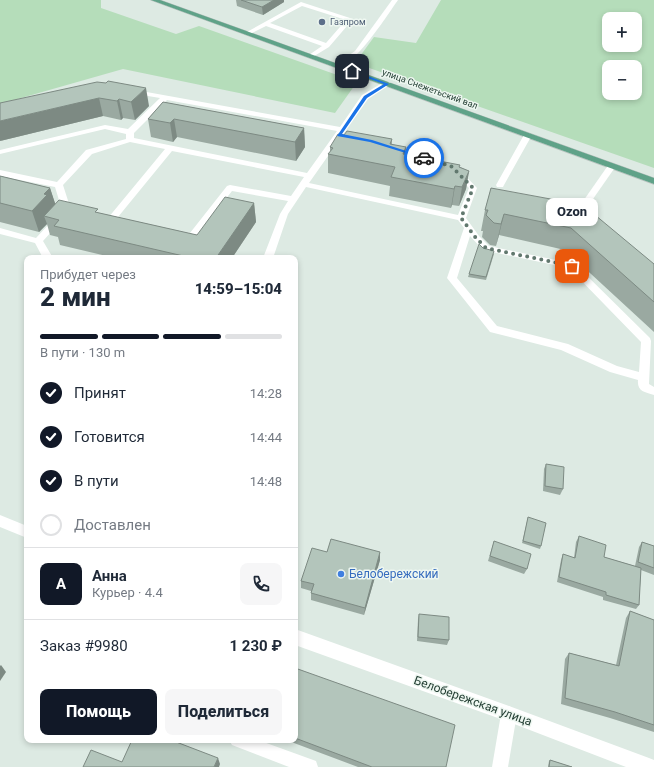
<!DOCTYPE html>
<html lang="ru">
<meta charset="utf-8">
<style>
:root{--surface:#fff;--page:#f6f6f7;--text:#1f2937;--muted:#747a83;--line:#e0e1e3;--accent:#111827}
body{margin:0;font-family:Roboto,sans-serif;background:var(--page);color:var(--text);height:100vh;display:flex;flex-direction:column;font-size:15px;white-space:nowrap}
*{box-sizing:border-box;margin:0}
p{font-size:13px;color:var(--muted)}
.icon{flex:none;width:22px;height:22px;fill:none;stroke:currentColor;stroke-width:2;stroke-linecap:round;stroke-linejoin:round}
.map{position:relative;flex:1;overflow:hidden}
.details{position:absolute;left:24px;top:255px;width:274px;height:488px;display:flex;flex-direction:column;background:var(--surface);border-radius:8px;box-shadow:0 2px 6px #0003}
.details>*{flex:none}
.tools{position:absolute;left:602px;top:12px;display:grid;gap:8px}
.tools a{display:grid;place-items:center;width:40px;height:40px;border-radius:8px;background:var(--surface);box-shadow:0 2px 6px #0003;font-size:20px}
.pin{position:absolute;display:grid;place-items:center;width:34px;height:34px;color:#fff;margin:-17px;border-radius:8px;box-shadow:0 2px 6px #0006}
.courier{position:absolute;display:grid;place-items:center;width:40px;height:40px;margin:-20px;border:3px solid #1a73e8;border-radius:50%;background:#fff;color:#222;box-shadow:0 1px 5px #0007}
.bubble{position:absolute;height:28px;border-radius:8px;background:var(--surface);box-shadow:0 2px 6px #0003;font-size:13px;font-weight:800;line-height:28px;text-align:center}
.summary em{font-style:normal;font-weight:800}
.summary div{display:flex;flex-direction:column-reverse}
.summary{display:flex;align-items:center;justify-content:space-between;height:68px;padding:0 16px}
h1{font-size:26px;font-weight:800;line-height:30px}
.bar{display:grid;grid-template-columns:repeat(4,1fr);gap:6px 4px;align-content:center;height:48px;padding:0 16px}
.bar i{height:5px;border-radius:3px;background:var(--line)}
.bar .on{background:var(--accent)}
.bar p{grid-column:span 4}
.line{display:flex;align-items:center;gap:10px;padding:0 16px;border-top:1px solid var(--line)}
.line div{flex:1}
.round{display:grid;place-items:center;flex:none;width:42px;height:42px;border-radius:8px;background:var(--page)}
ol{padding:0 16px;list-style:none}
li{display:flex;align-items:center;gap:12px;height:44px}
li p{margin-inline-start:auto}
li .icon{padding:4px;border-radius:50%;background:var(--accent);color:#fff;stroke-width:4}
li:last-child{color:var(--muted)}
li i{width:22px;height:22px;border:2px solid var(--line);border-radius:50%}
.cta{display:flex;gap:8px;margin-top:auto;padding:8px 16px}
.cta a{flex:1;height:46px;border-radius:8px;background:var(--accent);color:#fff;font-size:16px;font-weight:800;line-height:46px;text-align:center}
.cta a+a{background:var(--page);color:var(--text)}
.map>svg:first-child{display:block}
.green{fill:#b5ddba;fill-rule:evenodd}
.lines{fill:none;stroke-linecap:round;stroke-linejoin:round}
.primary-casing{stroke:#bcc4c1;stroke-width:1}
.lane{fill:#fff;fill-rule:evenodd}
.street{fill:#fff;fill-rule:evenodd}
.primary{fill:#5fa288;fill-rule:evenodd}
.wall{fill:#9aa9a1}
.shaded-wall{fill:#7d8a83}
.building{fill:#b3c5bb;stroke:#7d8a83}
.route{fill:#1a73e8}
.done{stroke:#61786e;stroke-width:4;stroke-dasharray:0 7.2}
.service-dot{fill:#5c6f8a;stroke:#eef7f1;stroke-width:1.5}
.shop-dot{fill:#3f7fe0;stroke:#eef7f1;stroke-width:1.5}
.labels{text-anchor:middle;stroke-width:3;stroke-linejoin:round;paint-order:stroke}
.far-service-label{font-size:9px;fill:#4e5e75;stroke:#eef7f1;text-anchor:start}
.far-street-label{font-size:9px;fill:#1e3a2f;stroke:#eef7f1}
.near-shop-label{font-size:12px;fill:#366cbe;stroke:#eef7f1;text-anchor:start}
.near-street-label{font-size:12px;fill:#1e3a2f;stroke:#eef7f1}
</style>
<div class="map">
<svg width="654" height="767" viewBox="0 0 654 767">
<rect width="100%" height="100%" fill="#ddeae3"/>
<g class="green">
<polygon points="0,0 101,0 101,8 176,34 199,26 357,82 335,113 123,69 0,104"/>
<path d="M441,0H654V168L355,63L374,37L416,43ZM609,19H635V45H609ZM609,67H635V93H609Z"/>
</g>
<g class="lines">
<g class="primary-casing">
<polygon id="primary" points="151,0 160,0 654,178 654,184"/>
</g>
<g class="lane">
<path d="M392,0H398C388,14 353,70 335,67V65L355,51Z"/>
<path d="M301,2L353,19L329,47L311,58L309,57V55L322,46L266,26L250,34L245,33ZM302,6L346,20L326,43L270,23Z"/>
<path d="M384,82H390L391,84L368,99L309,183L458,215L469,188L453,172L457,169L460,170L477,188L466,218L479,236L489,246L575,264L650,338L651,341L649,384L654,387V395C644,392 637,391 638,380L610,372L561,350L490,332L447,278L464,228L458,220L306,187L288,214L273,258H263L280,214L288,201L232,191L195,238L180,237L175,234L180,231L190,233L227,186L230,185L291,196L304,177L172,151L118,217L126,219L127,221L126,223L123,224L109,220L108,218L165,149L130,142L92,154L63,185L71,210L43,241L53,258H43L35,243L0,234V228L36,238L62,210L55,187L0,176V170L57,182L86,150L126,139V134L105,129L0,154V150L105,125L128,129L160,98L130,93V89L340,127L362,95ZM167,100L337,131L307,173L134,138V133ZM470,236L483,250L569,268L641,342L639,372L617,366L568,344L497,326L457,278Z"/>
<polygon points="525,133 528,133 532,135 504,185 503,187 497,187 496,185"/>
<polygon points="389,146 395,146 441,160 442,162 441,164 435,164 389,150"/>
<polygon points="609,164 612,164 616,166 586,209 580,209 579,207"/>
<polygon points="509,706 514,709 517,714 508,767 492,767 501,714 504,709"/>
<polygon points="229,740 258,740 316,761 318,767 289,767 232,745"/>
</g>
<g class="street">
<polygon points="0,515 27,526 27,538 0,527"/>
<polygon points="295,629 509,706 649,758 654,760 654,767 626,767 509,722 295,645"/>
</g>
<use href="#primary" class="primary"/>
</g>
<g class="wall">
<polygon points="236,0 284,0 284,2 263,15 237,6"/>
<polygon points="106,83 149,106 135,120 123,118 121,120 103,116 0,141"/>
<polygon points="163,102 304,128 305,147 296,161 177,137 173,142 151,137 148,119"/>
<polygon points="344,135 392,139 392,144 405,154 460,167 469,171 466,189 459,206 452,205 451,208 389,196 390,186 328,173 328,154 330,152 330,147"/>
<polygon points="0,176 50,188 55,204 99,213 197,235 254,203 256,222 232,258 115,258 60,245 58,237 50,235 47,224 39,232 0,222"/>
<polygon points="491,188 654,264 654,332 565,250 499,235 496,246 490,245 482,237 483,231 481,231 485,210"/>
<polygon points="483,248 494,254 486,280 468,277 469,274"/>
<polygon points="546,464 563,489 560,495 543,491 544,469"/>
<polygon points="528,517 541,546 540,549 522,543"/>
<polygon points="579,536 604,557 635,566 639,547 642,542 654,546 654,575 641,570 639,605 636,609 603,600 603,597 557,582 561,560 563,554 574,558 576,542"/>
<polygon points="494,541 527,569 524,574 488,561"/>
<polygon points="327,552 380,552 380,560 364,615 311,600 311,591 301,588 301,581"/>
<polygon points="630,611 654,620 654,732 610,718 561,704 565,659 569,653 616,665 626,618"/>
<polygon points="419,614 449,640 447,645 417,641 418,619"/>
<polygon points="295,668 446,767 358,767 286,740 295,740"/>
<polygon points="550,760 572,767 548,767 549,761"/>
</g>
<g class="shaded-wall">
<polygon points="274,0 284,0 284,2 263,15 262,7"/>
<polygon points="146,88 149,106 135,120 131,102"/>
<polygon points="99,98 103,116 0,141 0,121"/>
<polygon points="119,99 123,118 121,120 117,101"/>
<polygon points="174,119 177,137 173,142 170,123"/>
<polygon points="304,128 305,147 296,161 295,142"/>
<polygon points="406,147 404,166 403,154"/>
<polygon points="469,171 466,189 459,206 462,187"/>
<polygon points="455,186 452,205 451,208 454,189"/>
<polygon points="50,188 57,209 44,216 47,224 39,232 32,211 44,194"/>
<polygon points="254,203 256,222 232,258 216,258"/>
<polygon points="504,214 499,235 496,246 501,224"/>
<polygon points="380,552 380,560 364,615 365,608"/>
<polygon points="1,665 6,672 0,681 0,666"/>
<polygon points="218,758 220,764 219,767 214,767"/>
</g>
<g class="building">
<polygon points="241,0 274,0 262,7"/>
<polygon points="108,81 146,88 131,102 119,99 117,101 99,98 0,121 0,103 97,82 106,83"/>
<polygon points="163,102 304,128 295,142 174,119 170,123 148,119"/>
<polygon points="347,131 392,139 390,144 406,147 403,154 460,165 459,167 469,171 462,187 455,186 454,189 391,177 395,167 328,154 333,148 330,147 338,134 344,135"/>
<polygon points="0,176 50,188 44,194 47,195 32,211 0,203"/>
<polygon points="491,188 583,205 654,264 654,302 571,228 504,214 501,224 494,223 486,215 488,210 485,210"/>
<polygon points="225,197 254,203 216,258 192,258 54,226 59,220 44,216 59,200 98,209 95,212 197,235"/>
<polygon points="479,244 483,248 494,251 486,277 469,274"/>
<polygon points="546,464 564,467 563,489 545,486"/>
<polygon points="528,517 546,523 541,546 523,541"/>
<polygon points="579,536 606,545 604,557 641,568 639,605 606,595 606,592 559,577 563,554 575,558"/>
<polygon points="331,539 380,552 365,608 311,593 314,584 301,581 312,548 327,552"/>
<polygon points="494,541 531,554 527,569 490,556"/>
<polygon points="642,542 654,546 654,568 638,562"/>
<polygon points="630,611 654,620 654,725 615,712 565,698 569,653 619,666"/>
<polygon points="419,614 449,617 449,640 418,637"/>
<polygon points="295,668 455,725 446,767 372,767 295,738"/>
<polygon points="132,740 171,740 218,758 214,767 83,767 91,750 122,762"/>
<polygon points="550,760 572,767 549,767"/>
</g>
<polygon class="route" points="352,70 389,84 367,98 342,134 372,140 425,157 425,159 370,142 337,136 364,96 384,84 351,72"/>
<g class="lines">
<polyline class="done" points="424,158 451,166 473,188 461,218 476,238 486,248 572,266"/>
</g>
<circle class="service-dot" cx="322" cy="22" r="4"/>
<circle class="shop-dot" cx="341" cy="574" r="4"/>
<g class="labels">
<g class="far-service-label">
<text x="330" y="25">Газпром</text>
</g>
<g class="far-street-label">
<text transform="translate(430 89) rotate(20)" y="3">улица Снежетьский вал</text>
</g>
<g class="near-shop-label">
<text x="349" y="578">Белобережский</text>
</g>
<g class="near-street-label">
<text transform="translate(473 701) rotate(20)" y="4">Белобережская улица</text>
</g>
</g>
</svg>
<div class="tools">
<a>+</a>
<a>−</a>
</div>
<div class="pin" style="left:572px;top:266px;background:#ea580c"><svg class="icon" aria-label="bag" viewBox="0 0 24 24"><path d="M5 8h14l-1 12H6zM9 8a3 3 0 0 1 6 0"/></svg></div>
<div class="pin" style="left:352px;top:71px;background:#1f2937"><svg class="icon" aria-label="home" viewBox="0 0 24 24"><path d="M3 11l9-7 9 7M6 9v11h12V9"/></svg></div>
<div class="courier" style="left:424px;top:158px"><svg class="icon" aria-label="car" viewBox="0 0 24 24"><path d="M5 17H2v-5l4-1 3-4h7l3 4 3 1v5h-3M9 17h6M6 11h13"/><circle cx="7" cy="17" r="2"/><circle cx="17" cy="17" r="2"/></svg></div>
<div class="bubble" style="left:546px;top:198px;width:52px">Ozon</div>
<section class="details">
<div class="summary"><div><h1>2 мин</h1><p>Прибудет через</p></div><em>14:59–15:04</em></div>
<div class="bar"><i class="on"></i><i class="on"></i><i class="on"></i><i></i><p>В пути · 130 m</p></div>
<ol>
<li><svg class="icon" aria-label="check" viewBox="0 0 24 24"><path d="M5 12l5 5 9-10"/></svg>Принят<p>14:28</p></li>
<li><svg class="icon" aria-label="check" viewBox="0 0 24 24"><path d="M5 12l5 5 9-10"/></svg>Готовится<p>14:44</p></li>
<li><svg class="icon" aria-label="check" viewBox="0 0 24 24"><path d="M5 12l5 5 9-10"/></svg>В пути<p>14:48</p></li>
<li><i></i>Доставлен</li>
</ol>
<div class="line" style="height:72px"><b class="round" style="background:var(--accent);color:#fff">А</b><div><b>Анна</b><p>Курьер · 4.4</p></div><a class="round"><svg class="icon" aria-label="phone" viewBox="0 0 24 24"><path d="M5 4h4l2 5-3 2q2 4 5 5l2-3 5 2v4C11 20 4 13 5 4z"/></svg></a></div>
<div class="line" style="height:52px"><div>Заказ #9980</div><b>1 230 ₽</b></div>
<div class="cta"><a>Помощь</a><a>Поделиться</a></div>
</section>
</div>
